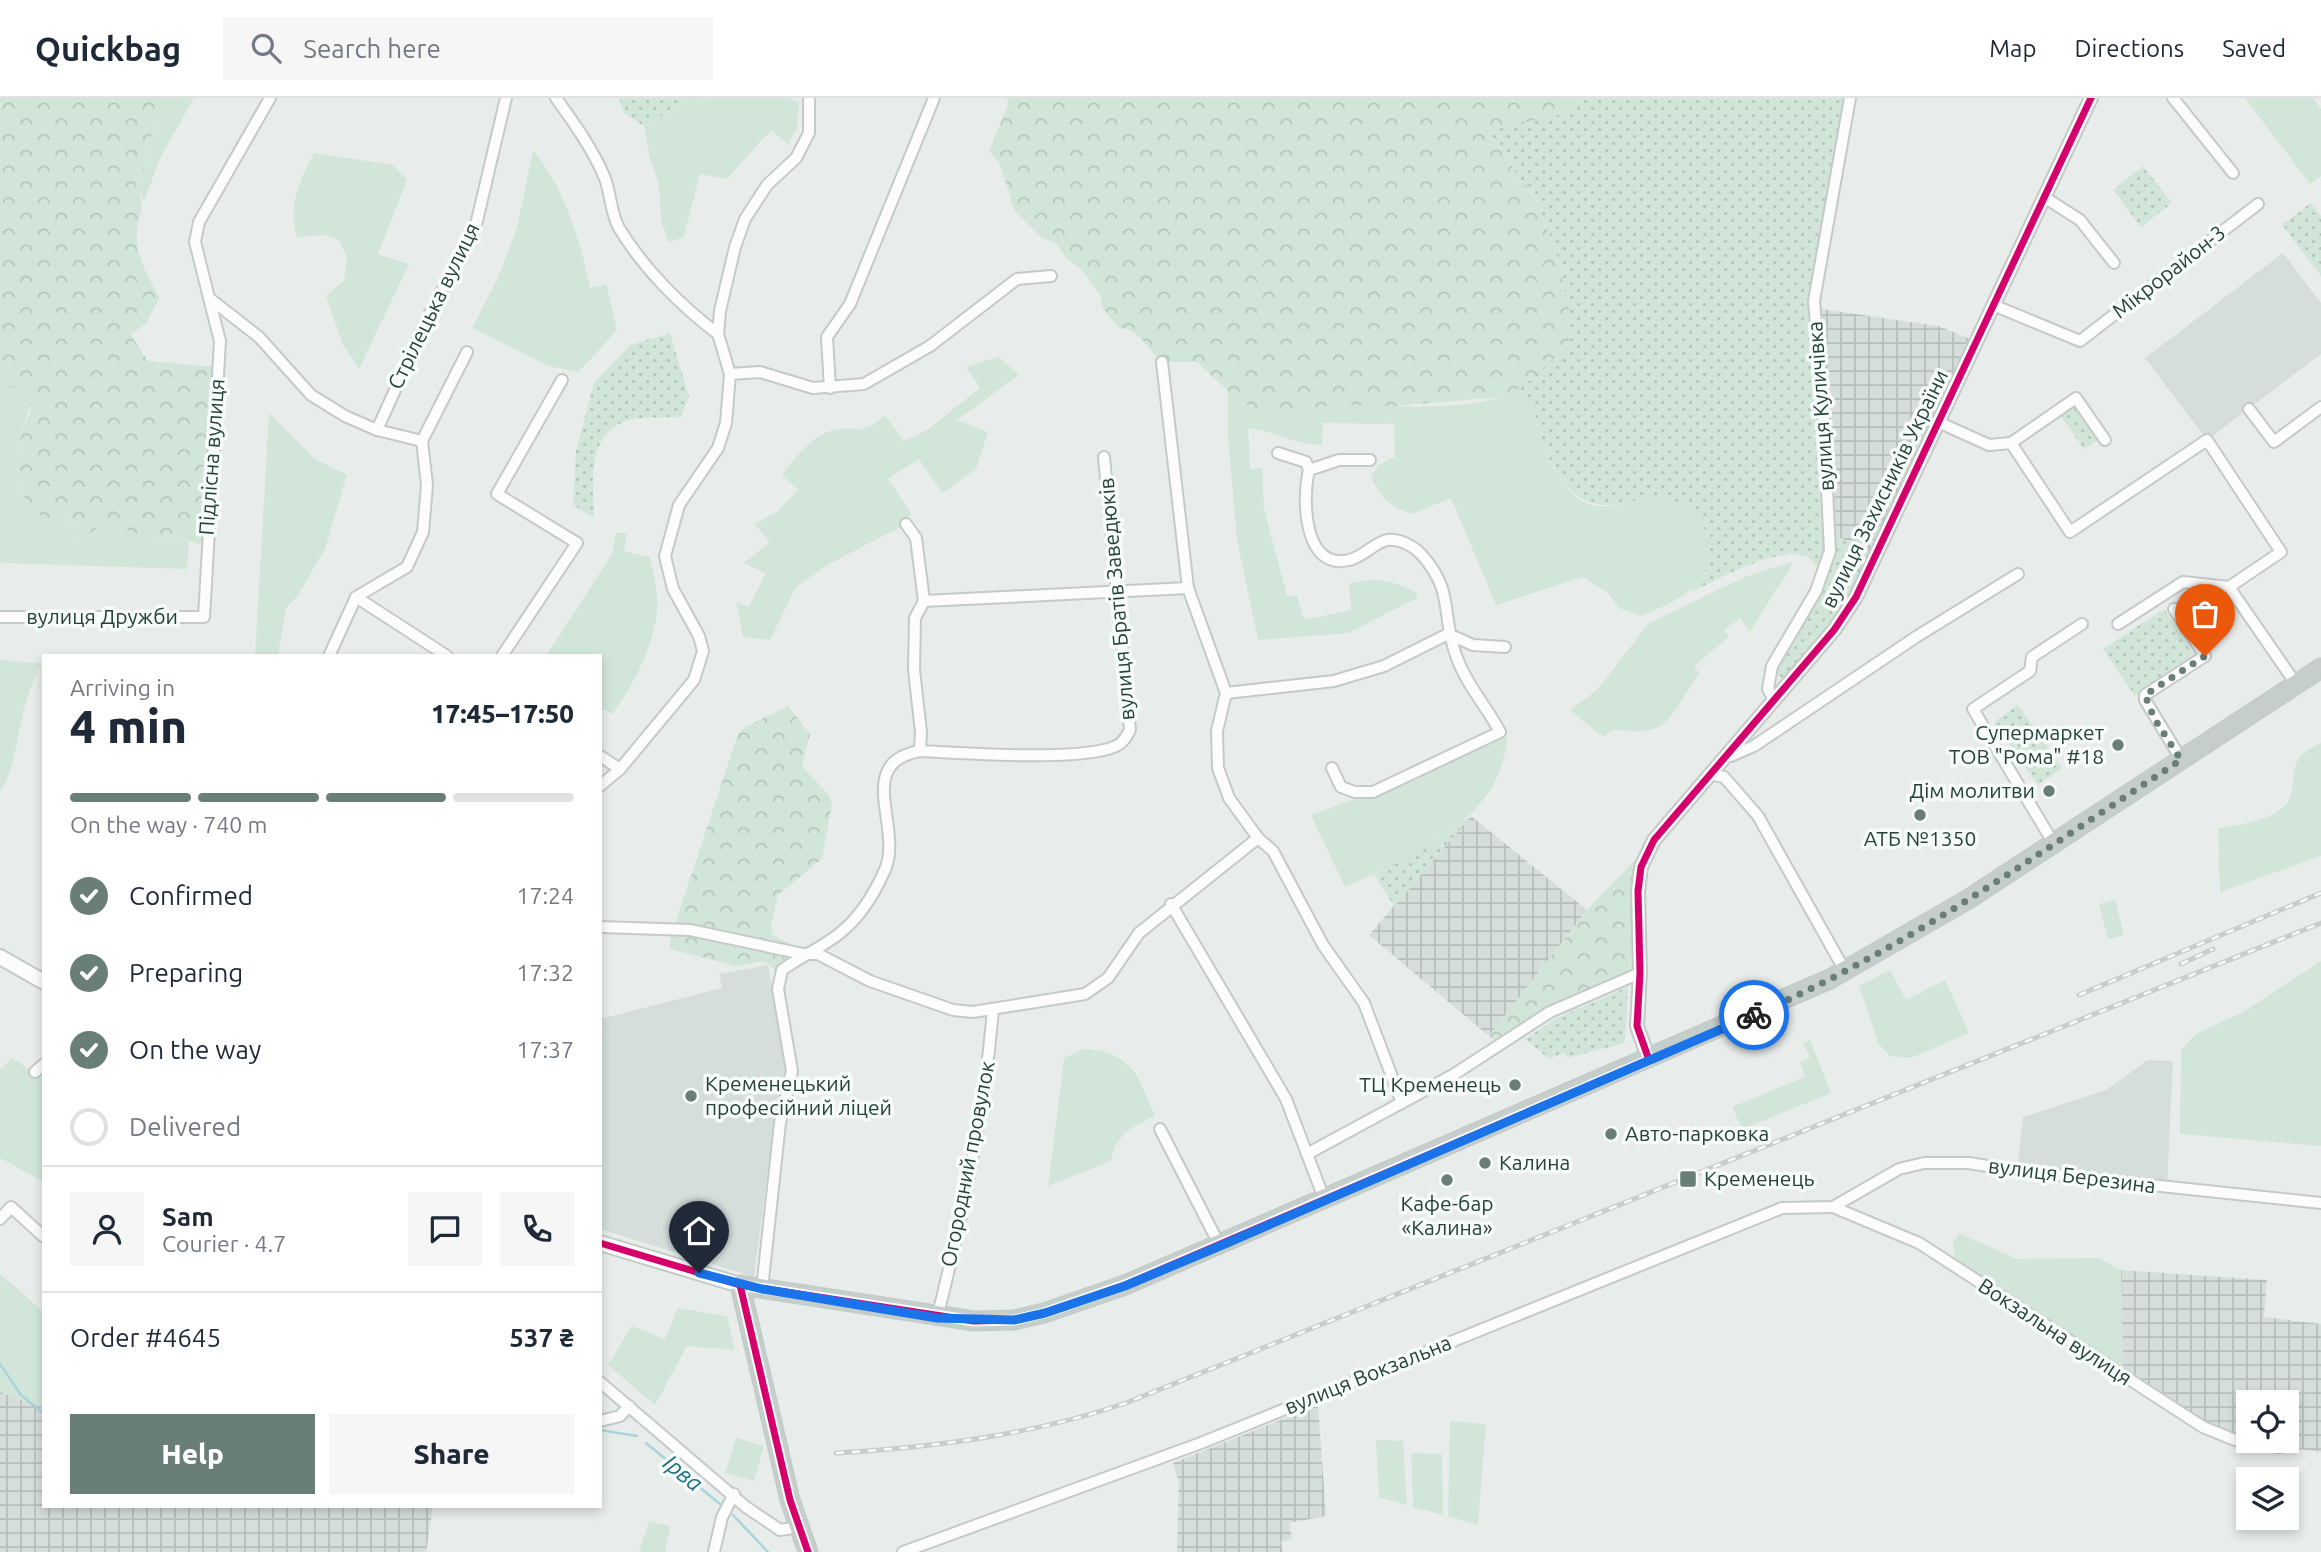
<!DOCTYPE html>
<meta charset="utf-8">
<style>
:root{--surface:#fff;--page:#f6f6f7;--text:#1f2937;--muted:#747a83;--line:#e0e1e3;--accent:#697e78}
body{margin:0;font-family:Ubuntu,sans-serif;background:var(--page);color:var(--text);height:100vh;display:flex;flex-direction:column;font-size:26px;white-space:nowrap}
*{box-sizing:border-box;margin:0}
p{font-size:23px;color:var(--muted)}
.icon{flex:none;width:38px;height:38px;fill:none;stroke:currentColor;stroke-width:2;stroke-linecap:round;stroke-linejoin:round}
.map{position:relative;flex:1;overflow:hidden}
.drawer{position:absolute;left:42px;top:556px;width:560px;height:854px;display:flex;flex-direction:column;background:var(--surface);border-radius:0px;box-shadow:0 4px 10px #0003}
.drawer>*{flex:none}
.buttons{position:absolute;left:2236px;top:1292px;display:grid;gap:14px}
.buttons a{display:grid;place-items:center;width:63px;height:63px;border-radius:0px;background:var(--surface);box-shadow:0 4px 10px #0003;font-size:35px}
.pin{position:absolute;display:grid;place-items:center;width:60px;height:60px;color:#fff;margin:-72px -30px;border-radius:50% 50% 50% 0;rotate:-45deg;box-shadow:0 0 7px #0007}
.pin .icon{rotate:45deg}
.courier{position:absolute;display:grid;place-items:center;width:70px;height:70px;margin:-35px;border:5px solid #1a73e8;border-radius:50%;background:#fff;color:#222;box-shadow:0 2px 9px #0007}
.head em{font-style:normal;font-weight:800}
.head div{display:flex;flex-direction:column-reverse}
.head{display:flex;align-items:center;justify-content:space-between;height:119px;padding:0 28px}
h1{font-size:46px;font-weight:800;line-height:52px}
.bar{display:grid;grid-template-columns:repeat(4,1fr);gap:10px 7px;align-content:center;height:84px;padding:0 28px}
.bar i{height:9px;border-radius:5px;background:var(--line)}
.bar .current{background:var(--accent)}
.bar p{grid-column:span 4}
.line{display:flex;align-items:center;gap:18px;padding:0 28px;border-top:2px solid var(--line)}
.line div{flex:1}
.round{display:grid;place-items:center;flex:none;width:74px;height:74px;border-radius:0px;background:var(--page)}
ol{padding:0 28px;list-style:none}
li{display:flex;align-items:center;gap:21px;height:77px}
li p{margin-inline-start:auto}
li .icon{padding:7px;border-radius:50%;background:var(--accent);color:#fff;stroke-width:4}
li:last-child{color:var(--muted)}
li i{width:38px;height:38px;border:4px solid var(--line);border-radius:50%}
.action{display:flex;gap:14px;margin-top:auto;padding:14px 28px}
.action a{flex:1;height:80px;border-radius:0px;background:var(--accent);color:#fff;font-size:28px;font-weight:800;line-height:80px;text-align:center}
.action a+a{background:var(--page);color:var(--text)}
header{display:flex;align-items:center;gap:42px;box-sizing:border-box;height:98px;padding:0 35px;background:var(--surface);border-bottom:2px solid var(--line)}
header strong{font-size:33px}
nav{display:flex;gap:38px;margin-inline-start:auto;font-size:24px}
.search{width:490px;height:63px;background:var(--page);display:flex;align-items:center;gap:18px;box-sizing:border-box;padding:0 24px;border-radius:0px;color:var(--muted);font-size:26px}
.map>svg:first-child{display:block}
.built{fill:#d6dedb}
.industrial{fill:url(#industrial-grid);fill-rule:evenodd}
.grass{fill:url(#grass-dots)}
.forest{fill:url(#forest-crowns)}
.garden{fill:#d1e6d8}
.lines{fill:none;stroke-linecap:round;stroke-linejoin:round}
.stream{stroke:#a9d4db;stroke-width:2.5}
.minor-casing{stroke:#c5cac8;stroke-width:14}
.tertiary-casing{stroke:#c5cac8;stroke-width:16}
.secondary-casing{stroke:#c3cbc8;stroke-width:18}
.trunk-casing{stroke:#c3ccc9;stroke-width:21}
.minor{stroke:#fcfcfc;stroke-width:10}
.tertiary{stroke:#fcfcfc;stroke-width:12}
.secondary{stroke:#fcfcfc;stroke-width:14}
.trunk{stroke:#c6cecc;stroke-width:18}
.rail-casing{stroke:#c9cdcc;stroke-width:5}
.rail{stroke:#f7fbf9;stroke-width:2.5;stroke-dasharray:8;stroke-linecap:butt}
.cycleway-casing{stroke:#f7fbf9;stroke-width:11}
.cycleway{stroke:#d6006c;stroke-width:7}
.done{stroke:#697e78;stroke-width:7;stroke-dasharray:0 12.6}
.route{stroke:#1a73e8;stroke-width:9}
.poi-dot{fill:#697e78;stroke:#f7fbf9;stroke-width:2.5}
.labels{text-anchor:middle;stroke-width:7;stroke-linejoin:round;paint-order:stroke}
.street-label{font-size:21px;fill:#24423a;stroke:#f7fbf9}
.poi-label{font-size:21px;fill:#24423a;stroke:#f7fbf9;text-anchor:start}
.water-label{font-size:23px;font-style:italic;fill:#1c6f80;stroke:#f7fbf9}
</style>
<header>
<strong>Quickbag</strong>
<div class="search"><svg class="icon" aria-label="search" viewBox="0 0 24 24"><circle cx="10" cy="10" r="6"/><path d="M15 15l6 6"/></svg>Search here</div>
<nav><a>Map</a><a>Directions</a><a>Saved</a></nav>
</header>
<div class="map">
<svg width="2321" height="1454" viewBox="0 0 2321 1454">
<defs>
<pattern id="industrial-grid" width="8" height="8" patternUnits="userSpaceOnUse" patternTransform="scale(1.75)"><rect width="8" height="8" fill="#d6dedb"/><path d="M0 4h8M4 0v8" fill="none" stroke="#b8c0bd"/></pattern>
<pattern id="grass-dots" width="8" height="8" patternUnits="userSpaceOnUse" patternTransform="scale(1.75)"><rect width="8" height="8" fill="#d1e6d8"/><path d="M2 2h.1M6 6h.1" fill="none" stroke="#b3c6ba" stroke-width="1.8" stroke-linecap="round"/></pattern>
<pattern id="forest-crowns" width="20" height="18" patternUnits="userSpaceOnUse" patternTransform="scale(1.75)"><rect width="20" height="18" fill="#d1e6d8"/><path d="M2 6a3 3 0 1 1 6 0M12 15a3 3 0 1 1 6 0" fill="none" stroke="#b3c6ba"/></pattern>
</defs>
<rect width="100%" height="100%" fill="#e8edeb"/>
<g class="built">
<polygon points="2283,155 2321,205 2321,256 2207,342 2145,260"/>
<polygon points="768,867 787,972 774,1025 754,1179 600,1131 600,937 603,936 600,921 722,890 719,876"/>
<polygon points="2148,962 2173,963 2167,1089 2017,1073 2023,1019 2106,992"/>
</g>
<g class="industrial">
<polygon points="1814,210 1938,228 1976,243 1876,456 1829,435"/>
<polygon points="1471,718 1587,812 1489,938 1369,837"/>
<path d="M2121,1172L2267,1182L2264,1219L2321,1226V1354L2235,1342L2123,1279ZM2249,1304H2287V1342H2249Z"/>
<polygon points="0,1294 44,1310 44,1409 433,1409 426,1454 0,1454"/>
<polygon points="1318,1307 1326,1418 1289,1425 1292,1441 1281,1444 1283,1454 1177,1454 1179,1385 1173,1365"/>
</g>
<g class="grass">
<polygon points="619,0 715,0 686,3 644,28 624,15"/>
<path d="M1579,0H1850L1814,203L1829,435L1876,456L1856,499L1789,585L1776,576L1772,568L1822,475C1818,470 1813,462 1807,459C1779,446 1716,483 1689,495L1706,475L1644,400C1554,432 1550,348 1520,290L1567,248L1571,221L1556,153L1531,90L1519,81L1507,58L1489,36L1498,28L1520,25L1577,4Z"/>
<polygon points="2143,68 2172,105 2141,129 2113,92"/>
<polygon points="2311,105 2321,118 2321,178 2282,127"/>
<path d="M670,235L689,299L681,319C664,320 641,318 626,323C585,338 594,385 594,420L573,407L576,353L594,285L630,247Z"/>
<polygon points="2075,308 2098,342 2084,351 2061,318"/>
<polygon points="2164,511 2195,559 2135,598 2103,551"/>
<polygon points="2018,607 2062,670 2038,687 1994,624"/>
<polygon points="1471,718 1394,809 1374,776 1433,746"/>
<polygon points="1628,889 1625,945 1567,960 1564,955 1549,961 1525,941 1555,921"/>
</g>
<g class="forest">
<path d="M0,0H160L144,72L134,82C148,113 139,107 137,136C135,157 149,182 160,199L146,225L131,237L148,263L216,269L206,448L166,436L154,447L79,444L70,419L45,423L17,391L18,347L32,308L11,290L0,285Z"/>
<path d="M1007,0H1579C1561,32 1513,15 1489,36L1507,58L1519,81L1531,90L1556,153L1571,221L1568,248L1521,290L1503,299L1394,308H1329L1283,315L1256,312L1234,299L1197,264H1162C1148,252 1139,230 1119,230L1103,211L1100,197L1081,171L1066,160L1056,145L1042,140L1014,112L1000,66L989,53L1008,7Z"/>
<polygon points="788,608 810,636 802,668 829,697 832,706 822,761 778,797 771,828 773,837 806,855 777,874 764,863 736,868 674,852 670,850 670,841 738,636 745,629"/>
<polygon points="1654,742 1641,769 1640,875 1550,914 1500,947 1489,938 1587,812"/>
</g>
<g class="garden">
<polygon points="160,0 194,0 161,58 144,103 134,82 144,72"/>
<polygon points="715,0 788,0 799,4 797,30 788,46 771,32 727,81 700,76 684,139 669,144 661,124 659,87 649,57 644,28 686,3"/>
<polygon points="2245,0 2313,0 2321,11 2321,78 2310,86"/>
<path d="M533,52C565,92 580,140 590,190L606,186L617,232L579,274L548,268L472,230L497,182L517,130Z"/>
<path d="M314,55L393,67L407,82L378,156L409,166L359,271L343,247L326,198L344,183L347,159L339,142L324,137L297,139C287,107 300,83 314,55Z"/>
<path d="M999,259L1019,277L957,322L988,334L976,371L942,395L919,361L888,381L911,415L906,426L829,466L796,489L770,542L743,539L736,504L749,509L766,475L744,465L770,444L754,426L777,414L798,392L782,377C795,360 808,341 830,333C853,325 859,341 885,317L904,343L927,332L980,290L966,269Z"/>
<path d="M0,285L33,298L18,347L17,391L45,422L61,411L70,419L79,444C84,440 91,433 97,430C114,423 141,436 154,447L166,436L189,443L187,471L0,465Z"/>
<path d="M1520,290C1526,300 1534,312 1537,323C1544,349 1552,375 1572,395C1601,425 1635,394 1664,400C1692,405 1716,434 1709,462C1701,495 1670,505 1642,518L1619,510L1608,495L1583,479L1496,507L1451,400L1412,416C1391,410 1380,399 1371,379L1378,367L1395,359L1394,326L1323,325L1322,347C1294,346 1275,333 1248,330L1250,371L1262,370L1264,410L1287,498L1297,497L1304,522L1351,512L1349,486C1374,478 1394,483 1417,495V500L1348,535L1258,542L1237,442L1228,338V293C1237,301 1249,310 1260,312C1285,316 1305,309 1329,308C1388,304 1469,319 1520,290Z"/>
<polygon points="269,315 315,361 347,377 325,451 298,497 286,510 278,558 255,558"/>
<path d="M616,435H627L624,453L650,459C652,472 656,485 657,498C660,537 635,586 612,616L600,609V558H546L612,456Z"/>
<path d="M1792,464L1789,473L1750,533L1740,520L1724,532L1729,539L1694,568L1699,575C1670,617 1670,642 1614,631L1603,639L1570,612L1597,592L1649,525L1747,478Z"/>
<path d="M0,562L41,565C34,581 27,598 23,616C16,643 16,669 0,694Z"/>
<path d="M1500,634L1507,641C1501,723 1410,760 1345,789L1311,717L1373,694Z"/>
<path d="M2321,645V758L2220,794L2218,731C2237,727 2260,724 2277,714C2310,692 2273,665 2321,645Z"/>
<polygon points="2115,802 2124,837 2108,841 2099,806"/>
<polygon points="2321,863 2321,1048 2180,1036 2181,952 2196,936 2243,914"/>
<polygon points="1890,872 1906,902 1945,882 1969,935 1911,960 1890,958 1878,945 1859,888"/>
<polygon points="1810,942 1831,995 1742,1031 1732,1009 1805,979 1800,964 1810,960 1803,945"/>
<path d="M1084,951C1133,954 1138,978 1155,1018C1133,1028 1115,1037 1111,1063L1048,1088L1064,960Z"/>
<polygon points="12,960 44,982 44,1084 0,1060 0,971"/>
<polygon points="1959,1135 2017,1161 2098,1160 2121,1172 2123,1279 1956,1170 1953,1145"/>
<polygon points="0,1176 44,1214 44,1310 0,1294"/>
<polygon points="678,1210 727,1218 735,1252 687,1248 655,1307 608,1267 632,1228 665,1241"/>
<polygon points="1450,1323 1486,1326 1478,1427 1448,1418"/>
<polygon points="736,1340 764,1348 754,1383 725,1375"/>
<polygon points="1376,1342 1403,1343 1407,1407 1379,1399"/>
<polygon points="1411,1355 1442,1356 1443,1417 1413,1409"/>
<polygon points="649,1423 670,1428 665,1454 639,1454"/>
</g>
<g class="lines">
<g class="stream">
<polyline points="0,1266 21,1297 44,1316"/>
<polyline points="600,1332 637,1338"/>
<polyline points="646,1345 720,1406"/>
<polyline points="733,1417 768,1454"/>
</g>
<g class="minor-casing">
<g id="minor">
<polyline points="270,0 199,124 195,144 209,200 259,239 311,297 345,318 377,332 422,343"/>
<path d="M556,0C574,25 592,50 604,78C611,94 610,114 619,130C643,170 681,208 718,236"/>
<polyline points="2173,0 2233,75"/>
<polyline points="2044,99 2080,122 2114,165"/>
<polyline points="1993,207 2080,243 2258,106"/>
<polyline points="1162,264 1188,490 1226,595 1217,633 1218,670 1229,700 1258,740 1273,753 1323,847 1364,905 1402,1005"/>
<polyline points="730,276 760,274 813,290 864,286 930,248 1017,181 1051,178"/>
<polyline points="830,290 827,239 850,206 934,0"/>
<polyline points="2249,311 2274,344 2321,309"/>
<polyline points="1938,324 1989,347 2011,345 2070,434 2207,342 2281,454 2229,489"/>
<polyline points="377,332 428,219 475,131 506,0"/>
<polyline points="2011,345 2076,300 2105,342"/>
<polyline points="1278,355 1306,364 1309,372"/>
<polyline points="2229,489 2296,586"/>
<polyline points="356,499 447,558"/>
<polyline points="924,503 1188,490"/>
<polyline points="2174,511 2205,558 2145,597 2145,602 2181,661"/>
<polyline points="0,519 204,519 220,243 209,200"/>
<polyline points="2118,526 2183,484 2229,489"/>
<polyline points="1448,536 1473,547 1505,549"/>
<polyline points="329,558 356,499 407,469 423,434 427,387 422,343 467,254"/>
<polyline points="502,558 577,445 497,396 562,282"/>
<polyline points="1226,595 1334,583 1384,568 1448,536"/>
<polyline points="1774,602 1768,591 1772,568 1816,493 1830,453 1823,308 1814,203 1850,0"/>
<path d="M920,653C960,655 1083,664 1116,648C1123,645 1126,639 1130,632L1104,359"/>
<polyline points="1727,656 1731,658 1754,648 1916,539 2018,476"/>
<polyline points="600,658 620,671"/>
<path d="M1332,670L1341,689L1355,694H1373L1500,634C1487,609 1466,586 1457,560C1440,517 1456,495 1421,456C1413,448 1399,440 1387,442C1374,445 1363,459 1349,462C1303,473 1302,400 1309,372L1339,362H1370"/>
<polyline points="1709,676 1724,679 1758,718 1845,873"/>
<polyline points="600,688 620,671 694,582 703,553 699,538 673,491 665,458 679,407 718,350 726,325 730,276 718,236 720,213 735,149 745,121 767,87 796,60 809,35 809,0"/>
<polyline points="2054,746 1973,611 2030,573 2032,559 2082,526"/>
<polyline points="1171,806 1286,1001 1325,1103"/>
<polyline points="600,829 690,832 803,856 818,856 870,883 953,912 973,914 1085,896 1108,880 1139,835 1258,740"/>
<polyline points="35,974 44,966"/>
<polyline points="1160,1031 1220,1148"/>
<polyline points="1307,1056 1453,977 1550,914 1640,875"/>
<polyline points="1833,1109 1919,1145 2203,1329 2235,1342 2280,1349"/>
<polyline points="0,1121 11,1109 44,1139"/>
<path d="M762,1191L780,1025L792,973L778,891L782,872C800,859 823,849 840,835C859,820 874,796 884,774C905,731 852,665 920,653L921,634L914,572L915,520L924,503L916,440L906,426"/>
<path d="M937,1220C963,1117 984,1017 993,912"/>
<polyline points="600,1284 746,1409 780,1432 799,1429"/>
<polyline points="600,1323 620,1318 629,1308"/>
<polyline points="714,1454 722,1419 734,1396"/>
<polyline points="903,1454 1201,1345 1782,1110 1833,1109 1899,1071 1924,1065 1969,1065 2017,1073 2321,1105"/>
</g>
</g>
<g class="tertiary-casing">
<polyline id="tertiary" points="1649,962 1637,928 1640,875 1638,793 1641,769 1654,742 1834,532 1856,499 2091,0"/>
</g>
<g class="secondary-casing">
<g id="secondary">
<polyline points="0,859 44,884"/>
<polyline points="600,1145 740,1187"/>
</g>
</g>
<g class="trunk-casing">
<polyline id="trunk" points="808,1454 790,1402 740,1187 974,1223 1014,1222 1044,1215 1125,1187 1830,881 1967,802 2321,570"/>
</g>
<use href="#minor" class="minor"/>
<use href="#tertiary" class="tertiary"/>
<use href="#secondary" class="secondary"/>
<use href="#trunk" class="trunk"/>
<g class="rail-casing">
<g id="rail">
<polyline points="2181,866 2213,851"/>
<polyline points="2079,897 2321,795"/>
<path d="M836,1355C936,1349 1032,1337 1126,1305L2321,825"/>
</g>
</g>
<use href="#rail" class="rail"/>
<g class="cycleway-casing">
<g id="cycleway">
<polyline points="1649,962 1637,928 1640,875 1638,793 1641,769 1654,742 1834,532 1856,499 2091,0"/>
<polyline points="600,1145 740,1187 974,1223 1014,1222 1044,1215 1125,1187 1649,962"/>
<polyline points="740,1187 790,1402 808,1454"/>
</g>
</g>
<use href="#cycleway" class="cycleway"/>
</g>
<g class="lines">
<path class="done" d="M1754,917C1907,851 2043,752 2181,662L2154,620L2145,597L2205,558"/>
<polyline class="route" points="699,1175 762,1191 937,1220 1014,1222 1045,1215 1125,1188 1220,1148 1754,917"/>
</g>
<g class="poi-dot">
<circle cx="2118" cy="647" r="7"/>
<circle cx="2049" cy="693" r="7"/>
<circle cx="1920" cy="717" r="7"/>
<circle cx="1515" cy="987" r="7"/>
<circle cx="691" cy="998" r="7"/>
<circle cx="1611" cy="1036" r="7"/>
<circle cx="1485" cy="1065" r="7"/>
<rect x="1679" y="1072" width="18" height="18" rx="3.5"/>
<circle cx="1447" cy="1082" r="7"/>
</g>
<g class="labels">
<g class="street-label">
<text transform="translate(2169 174) rotate(-38)" y="7">Мікрорайон-3</text>
<text transform="translate(434 208) rotate(-64)" y="7">Стрілецька вулиця</text>
<text transform="translate(1821 308) rotate(-94)" y="7">вулиця Куличівка</text>
<text transform="translate(212 359) rotate(-86)" y="7">Підлісна вулиця</text>
<text transform="translate(1885 391) rotate(-64)" y="7">вулиця Захисників України</text>
<text transform="translate(1117 501) rotate(-95)" y="7">вулиця Братів Заведюків</text>
<text x="102" y="526">вулиця Дружби</text>
<text transform="translate(968 1066) rotate(-79)" y="7">Огородний провулок</text>
<text transform="translate(2072 1078) rotate(7)" y="7">вулиця Березина</text>
<text transform="translate(2055 1234) rotate(33)" y="7">Вокзальна вулиця</text>
<text transform="translate(1368 1277) rotate(-22)" y="7">вулиця Вокзальна</text>
</g>
<g class="poi-label">
<text x="2104" y="642" text-anchor="end">Супермаркет<tspan x="2104" dy="24">ТОВ "Рома" #18</tspan></text>
<text x="2035" y="700" text-anchor="end">Дім молитви</text>
<text x="1920" y="748" text-anchor="middle">АТБ №1350</text>
<text x="705" y="993">Кременецький<tspan x="705" dy="24">професійний ліцей</tspan></text>
<text x="1501" y="994" text-anchor="end">ТЦ Кременець</text>
<text x="1625" y="1043">Авто-парковка</text>
<text x="1499" y="1072">Калина</text>
<text x="1704" y="1088">Кременець</text>
<text x="1447" y="1113" text-anchor="middle">Кафе-бар<tspan x="1447" dy="24">«Калина»</tspan></text>
</g>
<g class="water-label">
<text transform="translate(683 1375) rotate(39)" y="8">Ірва</text>
</g>
</g>
</svg>
<div class="buttons">
<a><svg class="icon" aria-label="locate" viewBox="0 0 24 24"><circle cx="12" cy="12" r="6"/><path d="M12 2v4M12 18v4M2 12h4M18 12h4"/></svg></a>
<a><svg class="icon" aria-label="layers" viewBox="0 0 24 24"><path d="M12 4l9 5-9 5-9-5zM3 14l9 5 9-5"/></svg></a>
</div>
<div class="pin" style="left:2205px;top:558px;background:#ea580c"><svg class="icon" aria-label="bag" viewBox="0 0 24 24"><path d="M5 8h14l-1 12H6zM9 8a3 3 0 0 1 6 0"/></svg></div>
<div class="pin" style="left:699px;top:1175px;background:#1f2937"><svg class="icon" aria-label="home" viewBox="0 0 24 24"><path d="M3 11l9-7 9 7M6 9v11h12V9"/></svg></div>
<div class="courier" style="left:1754px;top:917px"><svg class="icon" aria-label="bike" viewBox="0 0 24 24"><circle cx="6" cy="16" r="4"/><circle cx="18" cy="16" r="4"/><path d="M6 16l4-8h5l3 8M10 8l3 8H6M13 5h3"/></svg></div>
<section class="drawer">
<div class="head"><div><h1>4 min</h1><p>Arriving in</p></div><em>17:45–17:50</em></div>
<div class="bar"><i class="current"></i><i class="current"></i><i class="current"></i><i></i><p>On the way · 740 m</p></div>
<ol>
<li><svg class="icon" aria-label="check" viewBox="0 0 24 24"><path d="M5 12l5 5 9-10"/></svg>Confirmed<p>17:24</p></li>
<li><svg class="icon" aria-label="check" viewBox="0 0 24 24"><path d="M5 12l5 5 9-10"/></svg>Preparing<p>17:32</p></li>
<li><svg class="icon" aria-label="check" viewBox="0 0 24 24"><path d="M5 12l5 5 9-10"/></svg>On the way<p>17:37</p></li>
<li><i></i>Delivered</li>
</ol>
<div class="line" style="height:126px"><a class="round"><svg class="icon" aria-label="person" viewBox="0 0 24 24"><circle cx="12" cy="8" r="4"/><path d="M4 21q1-7 8-7t8 7"/></svg></a><div><b>Sam</b><p>Courier · 4.7</p></div><a class="round"><svg class="icon" aria-label="chat" viewBox="0 0 24 24"><path d="M4 5h16v11H9l-5 4z"/></svg></a><a class="round"><svg class="icon" aria-label="phone" viewBox="0 0 24 24"><path d="M5 4h4l2 5-3 2q2 4 5 5l2-3 5 2v4C11 20 4 13 5 4z"/></svg></a></div>
<div class="line" style="height:91px"><div>Order #4645</div><b>537 ₴</b></div>
<div class="action"><a>Help</a><a>Share</a></div>
</section>
</div>
